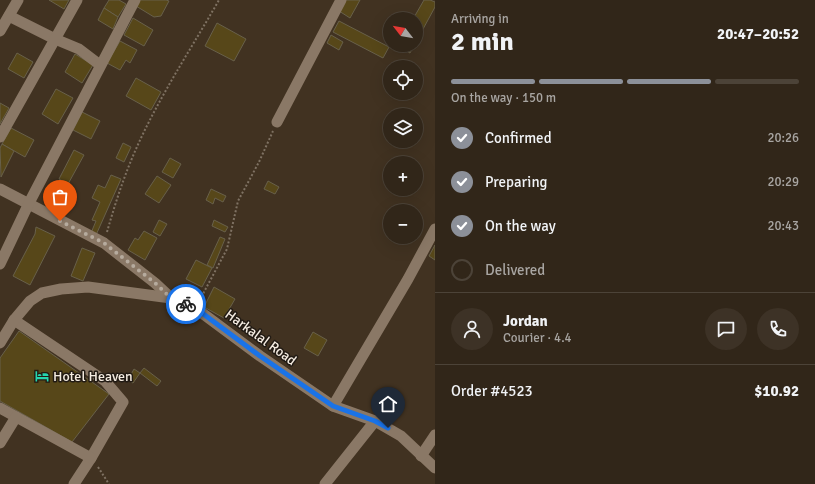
<!DOCTYPE html>
<meta charset="utf-8">
<style>
:root{--surface:#312619;--page:#3d3226;--text:#f1f3f6;--muted:#a8a5a2;--line:#4c4338;--accent:#8c9099}
body{margin:0;font-family:Signika,sans-serif;background:var(--page);color:var(--text);height:100vh;display:flex;flex-direction:column;font-size:15px;white-space:nowrap}
*{box-sizing:border-box;margin:0}
p{font-size:13px;color:var(--muted)}
.icon{flex:none;width:22px;height:22px;fill:none;stroke:currentColor;stroke-width:2;stroke-linecap:round;stroke-linejoin:round}
.map{position:relative;flex:1;overflow:hidden}
.details{display:flex;flex-direction:column;background:var(--surface);width:380px}
.details>*{flex:none}
.needle{width:26px;rotate:301deg}
.buttons{position:absolute;left:383px;top:12px;display:grid;gap:8px}
.buttons a{display:grid;place-items:center;width:40px;height:40px;border-radius:50%;background:var(--surface);box-shadow:0 4px 16px #0002,0 0 0 1px var(--line);font-size:20px}
.pin{position:absolute;display:grid;place-items:center;width:34px;height:34px;color:#fff;margin:-41px -17px;border-radius:50% 50% 50% 0;rotate:-45deg;box-shadow:0 0 4px #0007}
.pin .icon{rotate:45deg}
.courier{position:absolute;display:grid;place-items:center;width:40px;height:40px;margin:-20px;border:3px solid #1a73e8;border-radius:50%;background:#fff;color:#222;box-shadow:0 1px 5px #0007}
.summary em{font-style:normal;font-weight:700}
.summary div{display:flex;flex-direction:column-reverse}
.summary{display:flex;align-items:center;justify-content:space-between;height:68px;padding:0 16px}
h1{font-size:26px;font-weight:700;line-height:30px}
.bar{display:grid;grid-template-columns:repeat(4,1fr);gap:6px 4px;align-content:center;height:48px;padding:0 16px}
.bar i{height:5px;border-radius:3px;background:var(--line)}
.bar .active{background:var(--accent)}
.bar p{grid-column:span 4}
.line{display:flex;align-items:center;gap:10px;padding:0 16px;border-top:1px solid var(--line)}
.line div{flex:1}
.round{display:grid;place-items:center;flex:none;width:42px;height:42px;border-radius:21px;background:var(--page)}
ol{padding:0 16px;list-style:none}
li{display:flex;align-items:center;gap:12px;height:44px}
li p{margin-inline-start:auto}
li .icon{padding:4px;border-radius:50%;background:var(--accent);color:#fff;stroke-width:4}
li:last-child{color:var(--muted)}
li i{width:22px;height:22px;border:2px solid var(--line);border-radius:50%}
main{display:flex;flex:1;min-height:0}
.map>svg:first-child{display:block}
.building{fill:#574719;stroke:#68604a}
.lines{fill:none;stroke-linecap:round;stroke-linejoin:round}
.path{stroke:#7f7263;stroke-width:2;stroke-dasharray:2 2;stroke-linecap:butt}
.minor{stroke:#8a7866;stroke-width:11}
.done{stroke:#b6ab9e;stroke-width:4;stroke-dasharray:0 7.2}
.route{stroke:#1a73e8;stroke-width:5}
.labels{text-anchor:middle;stroke-width:3;stroke-linejoin:round;paint-order:stroke}
.street-label{font-size:14px;fill:#f5ece1;stroke:#221b14}
.poi-label{font-size:14px;fill:#f5ece1;stroke:#221b14;text-anchor:start}
</style>
<main>
<div class="map">
<svg width="435" height="484" viewBox="0 0 435 484">
<rect width="100%" height="100%" fill="#413221"/>
<g class="building">
<polygon points="49,0 69,0 64,9"/>
<polygon points="109,0 119,0 126,4 118,17 104,8"/>
<polygon points="139,0 166,0 169,1 161,16 154,17 136,6"/>
<polygon points="345,0 360,0 350,18 339,11"/>
<polygon points="424,0 430,0 435,2 435,7 416,42 416,19 413,19"/>
<polygon points="104,8 118,17 113,29 98,20"/>
<polygon points="133,18 153,30 144,46 124,35"/>
<polygon points="339,21 389,47 383,58 333,32"/>
<polygon points="217,23 246,39 234,61 205,46"/>
<polygon points="331,35 343,42 339,50 327,43"/>
<polygon points="120,41 137,50 130,63 126,60 120,70 107,63"/>
<polygon points="399,45 414,45 410,53 398,46"/>
<polygon points="17,53 33,62 24,78 8,69"/>
<polygon points="75,54 93,65 82,83 65,72"/>
<polygon points="136,78 161,92 151,110 126,96"/>
<polygon points="56,89 73,98 58,124 42,114"/>
<polygon points="0,103 9,108 0,124"/>
<polygon points="82,112 100,121 91,139 73,130"/>
<polygon points="11,128 34,140 25,157 2,144"/>
<polygon points="123,143 131,147 124,162 116,158"/>
<polygon points="2,144 14,151 1,177 0,148"/>
<polygon points="74,150 84,155 68,184 59,179"/>
<polygon points="170,158 181,164 173,178 162,172"/>
<polygon points="111,175 121,179 96,235 91,233 96,221 92,220 100,202 92,198 98,185 105,188"/>
<polygon points="157,176 171,185 159,203 145,194"/>
<polygon points="268,181 279,187 275,194 264,189"/>
<polygon points="211,189 226,196 223,202 215,198 213,204 206,200"/>
<polygon points="159,220 167,224 160,236 153,232"/>
<polygon points="214,220 228,227 225,232 212,226"/>
<polygon points="36,227 55,236 30,285 13,276 35,234"/>
<polygon points="144,231 157,238 145,260 128,250 135,238 138,240"/>
<polygon points="220,237 225,239 213,268 207,265"/>
<polygon points="435,245 435,260 429,256"/>
<polygon points="82,248 95,253 83,281 71,276"/>
<polygon points="196,260 212,268 202,287 186,279"/>
<polygon points="214,287 235,299 224,318 204,307"/>
<polygon points="19,331 109,394 72,442 0,401 0,358"/>
<polygon points="313,332 327,340 318,356 304,348"/>
<polygon points="144,368 161,381 157,386 140,373"/>
<polygon points="134,369 140,373 133,383 128,380"/>
</g>
<g class="lines">
<g class="path">
<path d="M107,232C115,204 124,176 136,149C159,97 191,49 219,0"/>
<polyline points="201,301 204,292 227,249 238,201 259,162 273,131"/>
<polyline points="98,467 109,484"/>
</g>
<g class="minor">
<polyline points="9,16 55,39 79,49 100,65"/>
<polyline points="0,31 18,0"/>
<polyline points="277,122 341,0"/>
<polyline points="0,137 77,0"/>
<polyline points="0,189 104,243 155,283 171,298"/>
<polyline points="0,264 29,203 135,0"/>
<polyline points="14,320 105,381 123,402 91,458 74,484"/>
<polyline points="0,343 14,320 30,301 42,293 61,289 88,287 171,298 198,310 260,356 333,406 375,421 401,436 435,468"/>
<polyline points="333,406 408,279 435,229"/>
<polyline points="0,408 91,458"/>
<polyline points="0,443 16,417"/>
<polyline points="421,456 435,435"/>
<polyline points="325,484 375,421"/>
</g>
</g>
<g class="lines">
<polyline class="done" points="60,221 104,243 155,283 171,298 186,304"/>
<polyline class="route" points="186,304 198,310 260,356 333,406 375,421 388,428"/>
</g>
<defs>
<g id="hotel-bare" transform="scale(1.08)"><path d="M-6-4.5h1.5V1H6V5H4.5V3h-9V5H-6ZM-4 0a1.8 1.8 0 1 1 3.6 0ZM.5 0V-2.5h3Q6-2.5 6 0Z" fill="#26d5ae" stroke="#221b14" stroke-width="2.5" paint-order="stroke"/></g>
</defs>
<g fill-rule="evenodd">
<use href="#hotel-bare" x="42" y="376"/>
</g>
<g class="labels">
<g class="street-label">
<text transform="translate(261 337) rotate(36)" y="5">Harkalal Road</text>
</g>
<g class="poi-label">
<text x="53" y="381">Hotel Heaven</text>
</g>
</g>
</svg>
<div class="buttons">
<a><svg class="needle" viewBox="-14 -14 28 28"><path d="M0-13l5 13h-10z" fill="#e53935"/><path d="M0 13l5-13h-10z" fill="#a8a5a2"/></svg></a>
<a><svg class="icon" aria-label="locate" viewBox="0 0 24 24"><circle cx="12" cy="12" r="6"/><path d="M12 2v4M12 18v4M2 12h4M18 12h4"/></svg></a>
<a><svg class="icon" aria-label="layers" viewBox="0 0 24 24"><path d="M12 4l9 5-9 5-9-5zM3 14l9 5 9-5"/></svg></a>
<a>+</a>
<a>−</a>
</div>
<div class="pin" style="left:60px;top:221px;background:#ea580c"><svg class="icon" aria-label="bag" viewBox="0 0 24 24"><path d="M5 8h14l-1 12H6zM9 8a3 3 0 0 1 6 0"/></svg></div>
<div class="pin" style="left:388px;top:428px;background:#1f2937"><svg class="icon" aria-label="home" viewBox="0 0 24 24"><path d="M3 11l9-7 9 7M6 9v11h12V9"/></svg></div>
<div class="courier" style="left:186px;top:304px"><svg class="icon" aria-label="bike" viewBox="0 0 24 24"><circle cx="6" cy="16" r="4"/><circle cx="18" cy="16" r="4"/><path d="M6 16l4-8h5l3 8M10 8l3 8H6M13 5h3"/></svg></div>
</div>
<section class="details">
<div class="summary"><div><h1>2 min</h1><p>Arriving in</p></div><em>20:47–20:52</em></div>
<div class="bar"><i class="active"></i><i class="active"></i><i class="active"></i><i></i><p>On the way · 150 m</p></div>
<ol>
<li><svg class="icon" aria-label="check" viewBox="0 0 24 24"><path d="M5 12l5 5 9-10"/></svg>Confirmed<p>20:26</p></li>
<li><svg class="icon" aria-label="check" viewBox="0 0 24 24"><path d="M5 12l5 5 9-10"/></svg>Preparing<p>20:29</p></li>
<li><svg class="icon" aria-label="check" viewBox="0 0 24 24"><path d="M5 12l5 5 9-10"/></svg>On the way<p>20:43</p></li>
<li><i></i>Delivered</li>
</ol>
<div class="line" style="height:72px"><a class="round"><svg class="icon" aria-label="person" viewBox="0 0 24 24"><circle cx="12" cy="8" r="4"/><path d="M4 21q1-7 8-7t8 7"/></svg></a><div><b>Jordan</b><p>Courier · 4.4</p></div><a class="round"><svg class="icon" aria-label="chat" viewBox="0 0 24 24"><path d="M4 5h16v11H9l-5 4z"/></svg></a><a class="round"><svg class="icon" aria-label="phone" viewBox="0 0 24 24"><path d="M5 4h4l2 5-3 2q2 4 5 5l2-3 5 2v4C11 20 4 13 5 4z"/></svg></a></div>
<div class="line" style="height:52px"><div>Order #4523</div><b>$10.92</b></div>
</section>
</main>
